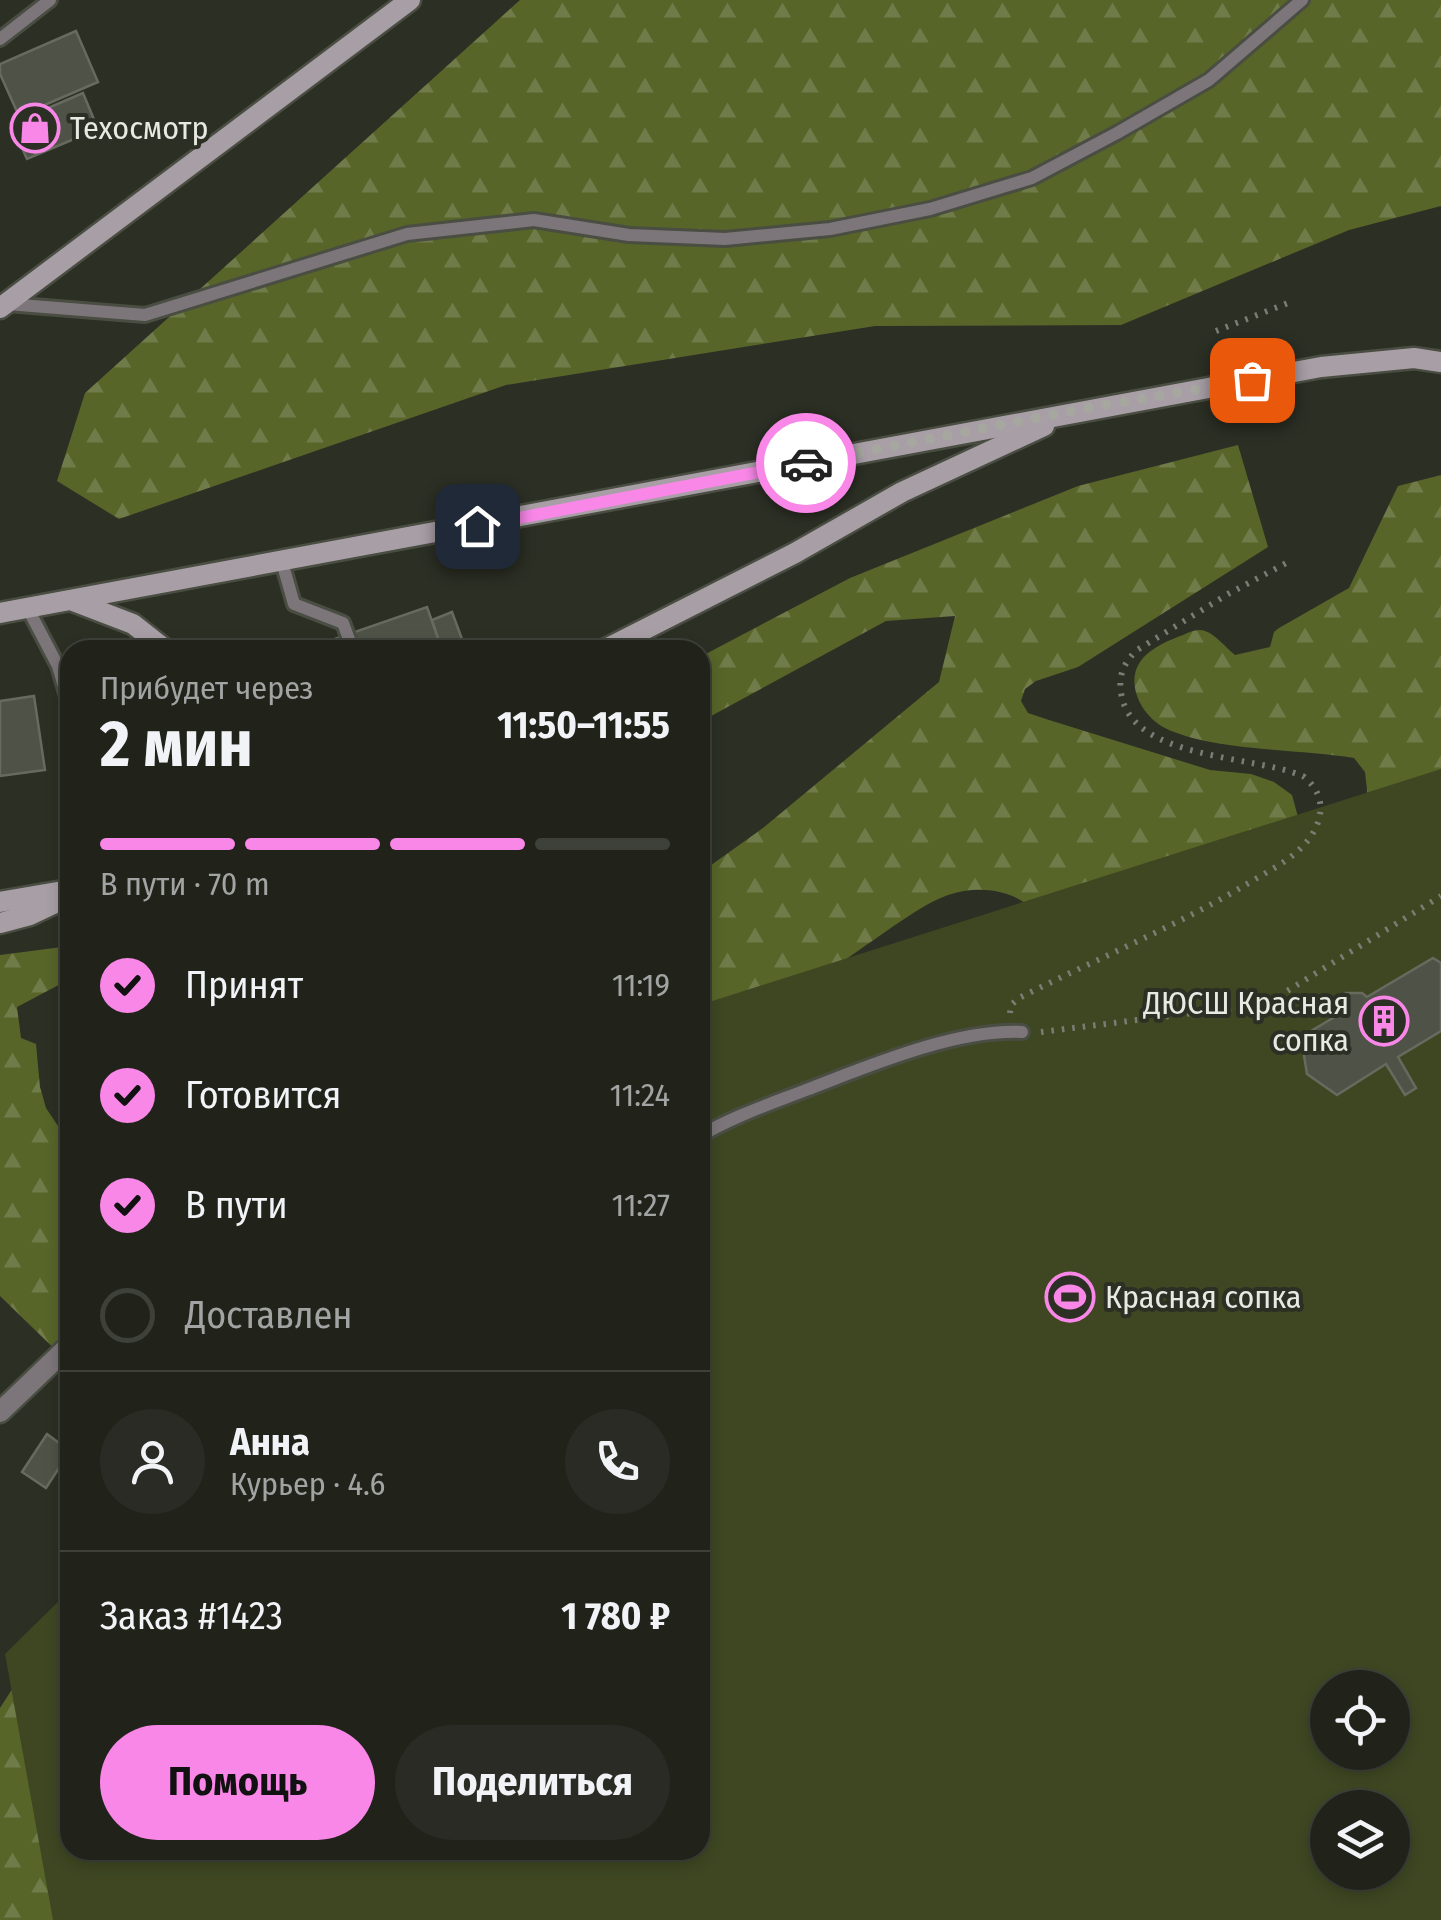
<!DOCTYPE html>
<html lang="ru">
<meta charset="utf-8">
<style>
:root{--surface:#21231b;--page:#292b24;--text:#f1f3f6;--muted:#a2a4a3;--line:#3e403a;--accent:#f987e8}
body{margin:0;font-family:"Fira Sans Condensed",sans-serif;background:var(--page);color:var(--text);height:100vh;display:flex;flex-direction:column;font-size:38px;white-space:nowrap}
*{box-sizing:border-box;margin:0}
p{font-size:32px;color:var(--muted)}
.icon{flex:none;width:55px;height:55px;fill:none;stroke:currentColor;stroke-width:2;stroke-linecap:round;stroke-linejoin:round}
.map{position:relative;flex:1;overflow:hidden}
.details{position:absolute;left:60px;top:640px;width:650px;height:1220px;display:flex;flex-direction:column;background:var(--surface);border-radius:30px;box-shadow:0 5px 15px #0003,0 0 0 2px var(--line)}
.details>*{flex:none}
.tools{position:absolute;left:1310px;top:1670px;display:grid;gap:20px}
.tools a{display:grid;place-items:center;width:100px;height:100px;border-radius:50%;background:var(--surface);box-shadow:0 5px 15px #0003,0 0 0 2px var(--line);font-size:50px}
.pin{position:absolute;display:grid;place-items:center;width:85px;height:85px;color:#fff;margin:-42px;border-radius:20px;box-shadow:0 5px 15px #0006}
.courier{position:absolute;display:grid;place-items:center;width:100px;height:100px;margin:-50px;border:8px solid #f987e8;border-radius:50%;background:#fff;color:#222;box-shadow:0 2px 12px #0007}
.overview em{font-style:normal;font-weight:700}
.overview div{display:flex;flex-direction:column-reverse}
.overview{display:flex;align-items:center;justify-content:space-between;height:170px;padding:0 40px}
h1{font-size:65px;font-weight:700;line-height:75px}
.bar{display:grid;grid-template-columns:repeat(4,1fr);gap:15px 10px;align-content:center;height:120px;padding:0 40px}
.bar i{height:12px;border-radius:8px;background:var(--line)}
.bar .current{background:var(--accent)}
.bar p{grid-column:span 4}
.line{display:flex;align-items:center;gap:25px;padding:0 40px;border-top:2px solid var(--line)}
.line div{flex:1}
.round{display:grid;place-items:center;flex:none;width:105px;height:105px;border-radius:52px;background:var(--page)}
ol{padding:0 40px;list-style:none}
li{display:flex;align-items:center;gap:30px;height:110px}
li p{margin-inline-start:auto}
li .icon{padding:10px;border-radius:50%;background:var(--accent);color:#111;stroke-width:4}
li:last-child{color:var(--muted)}
li i{width:55px;height:55px;border:5px solid var(--line);border-radius:50%}
.primary-button{display:flex;gap:20px;margin-top:auto;padding:20px 40px}
.primary-button a{flex:1;height:115px;border-radius:60px;background:var(--accent);color:#111;font-size:40px;font-weight:700;line-height:115px;text-align:center}
.primary-button a+a{background:var(--page);color:var(--text)}
.map>svg:first-child{display:block}
.forest{fill:url(#forest-firs)}
.garden{fill:#3e4722;fill-rule:evenodd}
.building{fill:#4f5246;stroke:#676a5e;stroke-width:2.5}
.lines{fill:none;stroke-linecap:round;stroke-linejoin:round}
.lane-casing{stroke:#4a4d42;stroke-width:18}
.street-casing{stroke:#4a4d42;stroke-width:25}
.secondary-casing{stroke:#4a4d42;stroke-width:25}
.path{stroke:#7a7d73;stroke-width:6;stroke-dasharray:2.5 8;stroke-linecap:butt}
.lane{stroke:#7c767a;stroke-width:12}
.street{stroke:#7c767a;stroke-width:20}
.secondary{stroke:#a89fa6;stroke-width:20}
.done{stroke:#a6a8a0;stroke-width:10;stroke-dasharray:0 18}
.route{stroke:#f987e8;stroke-width:12}
.labels{text-anchor:middle;stroke-width:8;stroke-linejoin:round;paint-order:stroke}
.poi-label{font-size:32px;fill:#e7e9e2;stroke:#2c2f24;text-anchor:start}
</style>
<div class="map">
<svg width="1441" height="1920" viewBox="0 0 1441 1920">
<defs>
<pattern id="forest-firs" width="22" height="20" patternUnits="userSpaceOnUse" patternTransform="scale(2.5)"><rect width="22" height="20" fill="#576529"/><path d="M5 1l3.5 6h-7zM16 11l3.5 6h-7z" fill="#6f7b48"/></pattern>
</defs>
<rect width="100%" height="100%" fill="#2c2f24"/>
<g class="forest">
<polygon points="520,0 1441,0 1441,206 1349,230 1121,325 875,326 506,385 119,519 57,481 85,393"/>
<path d="M1238,445L1268,547L1078,667L1036,681L1025,689L1021,701L1028,713L1049,720L1210,770L1251,774L1274,782L1292,795L1298,817L1029,906C1007,888 975,886 948,895C922,904 886,932 862,948C809,985 757,1022 700,1054V873L763,828L939,682L955,616L886,621L700,722V657L850,578L1078,486Z"/>
<path d="M1441,475V860L1368,799L1365,772L1354,758C1300,749 1211,751 1165,728C1141,716 1123,681 1143,658C1153,647 1169,640 1183,635C1189,632 1198,628 1205,631C1215,634 1226,648 1235,655L1270,647L1274,632L1279,628L1349,588L1398,486Z"/>
<polygon points="70,946 70,979 17,1007 21,1038 36,1044 40,1087 46,1108 70,1144 70,1364 0,1296 0,955"/>
<polygon points="53,1626 70,1850 238,1920 0,1920 0,1708"/>
</g>
<path class="garden" d="M1441,769V1920H53L5,1654L70,1590V1850H700V1005ZM1328,1688H1392V1752H1328ZM1328,1808H1392V1872H1328Z"/>
<g class="building">
<polygon points="76,31 98,82 19,116 0,74 0,64"/>
<polygon points="83,93 98,129 27,159 11,124"/>
<polygon points="427,607 442,650 325,650 323,643"/>
<polygon points="452,612 466,650 442,650 432,620"/>
<polygon points="34,696 45,770 0,776 0,701"/>
<polygon points="1433,958 1441,963 1441,1031 1398,1057 1416,1088 1405,1095 1386,1064 1337,1095 1307,1074 1301,1037 1343,1012 1340,1006 1346,993 1362,993 1367,997"/>
<polygon points="47,1434 70,1451 46,1488 22,1472"/>
</g>
<g class="lines">
<g class="lane-casing">
<g id="lane">
<polyline points="0,39 50,0"/>
<polyline points="7,304 145,315 407,234 534,220 629,235 725,239 830,229 930,209 1032,178 1117,133 1209,80 1302,0"/>
<polyline points="282,562 294,604 343,623 353,650"/>
<polyline points="27,607 58,666 68,700"/>
<path d="M700,1136C734,1116 770,1104 806,1090C869,1066 955,1029 1022,1032"/>
</g>
</g>
<g class="street-casing">
<polyline id="street" points="0,1412 70,1345"/>
</g>
<g class="secondary-casing">
<g id="secondary">
<polyline points="0,308 410,0"/>
<polyline points="73,601 133,624 166,650"/>
<polyline points="0,613 1321,367 1414,358 1441,362"/>
<polyline points="604,650 795,553 902,492 1044,426"/>
<polyline points="0,902 63,891"/>
<polyline points="0,923 30,915 70,896"/>
</g>
</g>
<g class="path">
<polyline points="1216,331 1288,303"/>
<path d="M1010,1013L1011,1005L1019,998C1094,960 1170,929 1242,887C1261,875 1285,864 1301,848C1323,826 1330,797 1303,776C1254,755 1129,760 1121,692C1118,675 1125,661 1137,650L1228,594L1292,560"/>
<polyline points="1041,1032 1266,1004 1441,896"/>
</g>
<use href="#lane" class="lane"/>
<use href="#street" class="street"/>
<use href="#secondary" class="secondary"/>
</g>
<g class="lines">
<polyline class="done" points="806,463 1082,409 1252,380"/>
<polyline class="route" points="477,526 806,463"/>
</g>
<defs>
<g id="shop-ring" transform="scale(2.5)"><circle r="9.5" fill="#2c2f24" stroke="#f987e8" stroke-width="1.5"/><path d="M-5-2.5h2.3a2.7 3.5 0 0 1 5.4 0H5L5.5 6h-11ZM-1.5-2.5h3a1.5 2.3 0 0 0-3 0Z" fill="#f987e8"/></g>
<g id="building-ring" transform="scale(2.5)"><circle r="9.5" fill="#2c2f24" stroke="#f987e8" stroke-width="1.5"/><path d="M-4-6H4V6H1V3H-1V6H-4ZM-2.5-4.3h1.7v1.8h-1.7ZM.8-4.3h1.7v1.8H.8ZM-2.5-1h1.7V.8h-1.7ZM.8-1h1.7V.8H.8Z" fill="#f987e8"/></g>
<g id="stadium-ring" transform="scale(2.5)"><circle r="9.5" fill="#2c2f24" stroke="#f987e8" stroke-width="1.5"/><path d="M0-5a6.5 5 0 1 0 0 10a6.5 5 0 1 0 0-10ZM-3.5-1.8h7v3.6h-7Z" fill="#f987e8"/></g>
</defs>
<g fill-rule="evenodd">
<use href="#shop-ring" x="35" y="128"/>
<use href="#building-ring" x="1384" y="1021"/>
<use href="#stadium-ring" x="1070" y="1297"/>
</g>
<g class="labels">
<g class="poi-label">
<text x="70" y="139">Техосмотр</text>
<text x="1349" y="1014" text-anchor="end">ДЮСШ Красная<tspan x="1349" dy="37">сопка</tspan></text>
<text x="1105" y="1308">Красная сопка</text>
</g>
</g>
</svg>
<div class="tools">
<a><svg class="icon" aria-label="locate" viewBox="0 0 24 24"><circle cx="12" cy="12" r="6"/><path d="M12 2v4M12 18v4M2 12h4M18 12h4"/></svg></a>
<a><svg class="icon" aria-label="layers" viewBox="0 0 24 24"><path d="M12 4l9 5-9 5-9-5zM3 14l9 5 9-5"/></svg></a>
</div>
<div class="pin" style="left:1252px;top:380px;background:#ea580c"><svg class="icon" aria-label="bag" viewBox="0 0 24 24"><path d="M5 8h14l-1 12H6zM9 8a3 3 0 0 1 6 0"/></svg></div>
<div class="pin" style="left:477px;top:526px;background:#1f2937"><svg class="icon" aria-label="home" viewBox="0 0 24 24"><path d="M3 11l9-7 9 7M6 9v11h12V9"/></svg></div>
<div class="courier" style="left:806px;top:463px"><svg class="icon" aria-label="car" viewBox="0 0 24 24"><path d="M5 17H2v-5l4-1 3-4h7l3 4 3 1v5h-3M9 17h6M6 11h13"/><circle cx="7" cy="17" r="2"/><circle cx="17" cy="17" r="2"/></svg></div>
<section class="details">
<div class="overview"><div><h1>2 мин</h1><p>Прибудет через</p></div><em>11:50–11:55</em></div>
<div class="bar"><i class="current"></i><i class="current"></i><i class="current"></i><i></i><p>В пути · 70 m</p></div>
<ol>
<li><svg class="icon" aria-label="check" viewBox="0 0 24 24"><path d="M5 12l5 5 9-10"/></svg>Принят<p>11:19</p></li>
<li><svg class="icon" aria-label="check" viewBox="0 0 24 24"><path d="M5 12l5 5 9-10"/></svg>Готовится<p>11:24</p></li>
<li><svg class="icon" aria-label="check" viewBox="0 0 24 24"><path d="M5 12l5 5 9-10"/></svg>В пути<p>11:27</p></li>
<li><i></i>Доставлен</li>
</ol>
<div class="line" style="height:180px"><a class="round"><svg class="icon" aria-label="person" viewBox="0 0 24 24"><circle cx="12" cy="8" r="4"/><path d="M4 21q1-7 8-7t8 7"/></svg></a><div><b>Анна</b><p>Курьер · 4.6</p></div><a class="round"><svg class="icon" aria-label="phone" viewBox="0 0 24 24"><path d="M5 4h4l2 5-3 2q2 4 5 5l2-3 5 2v4C11 20 4 13 5 4z"/></svg></a></div>
<div class="line" style="height:130px"><div>Заказ #1423</div><b>1 780 ₽</b></div>
<div class="primary-button"><a>Помощь</a><a>Поделиться</a></div>
</section>
</div>
